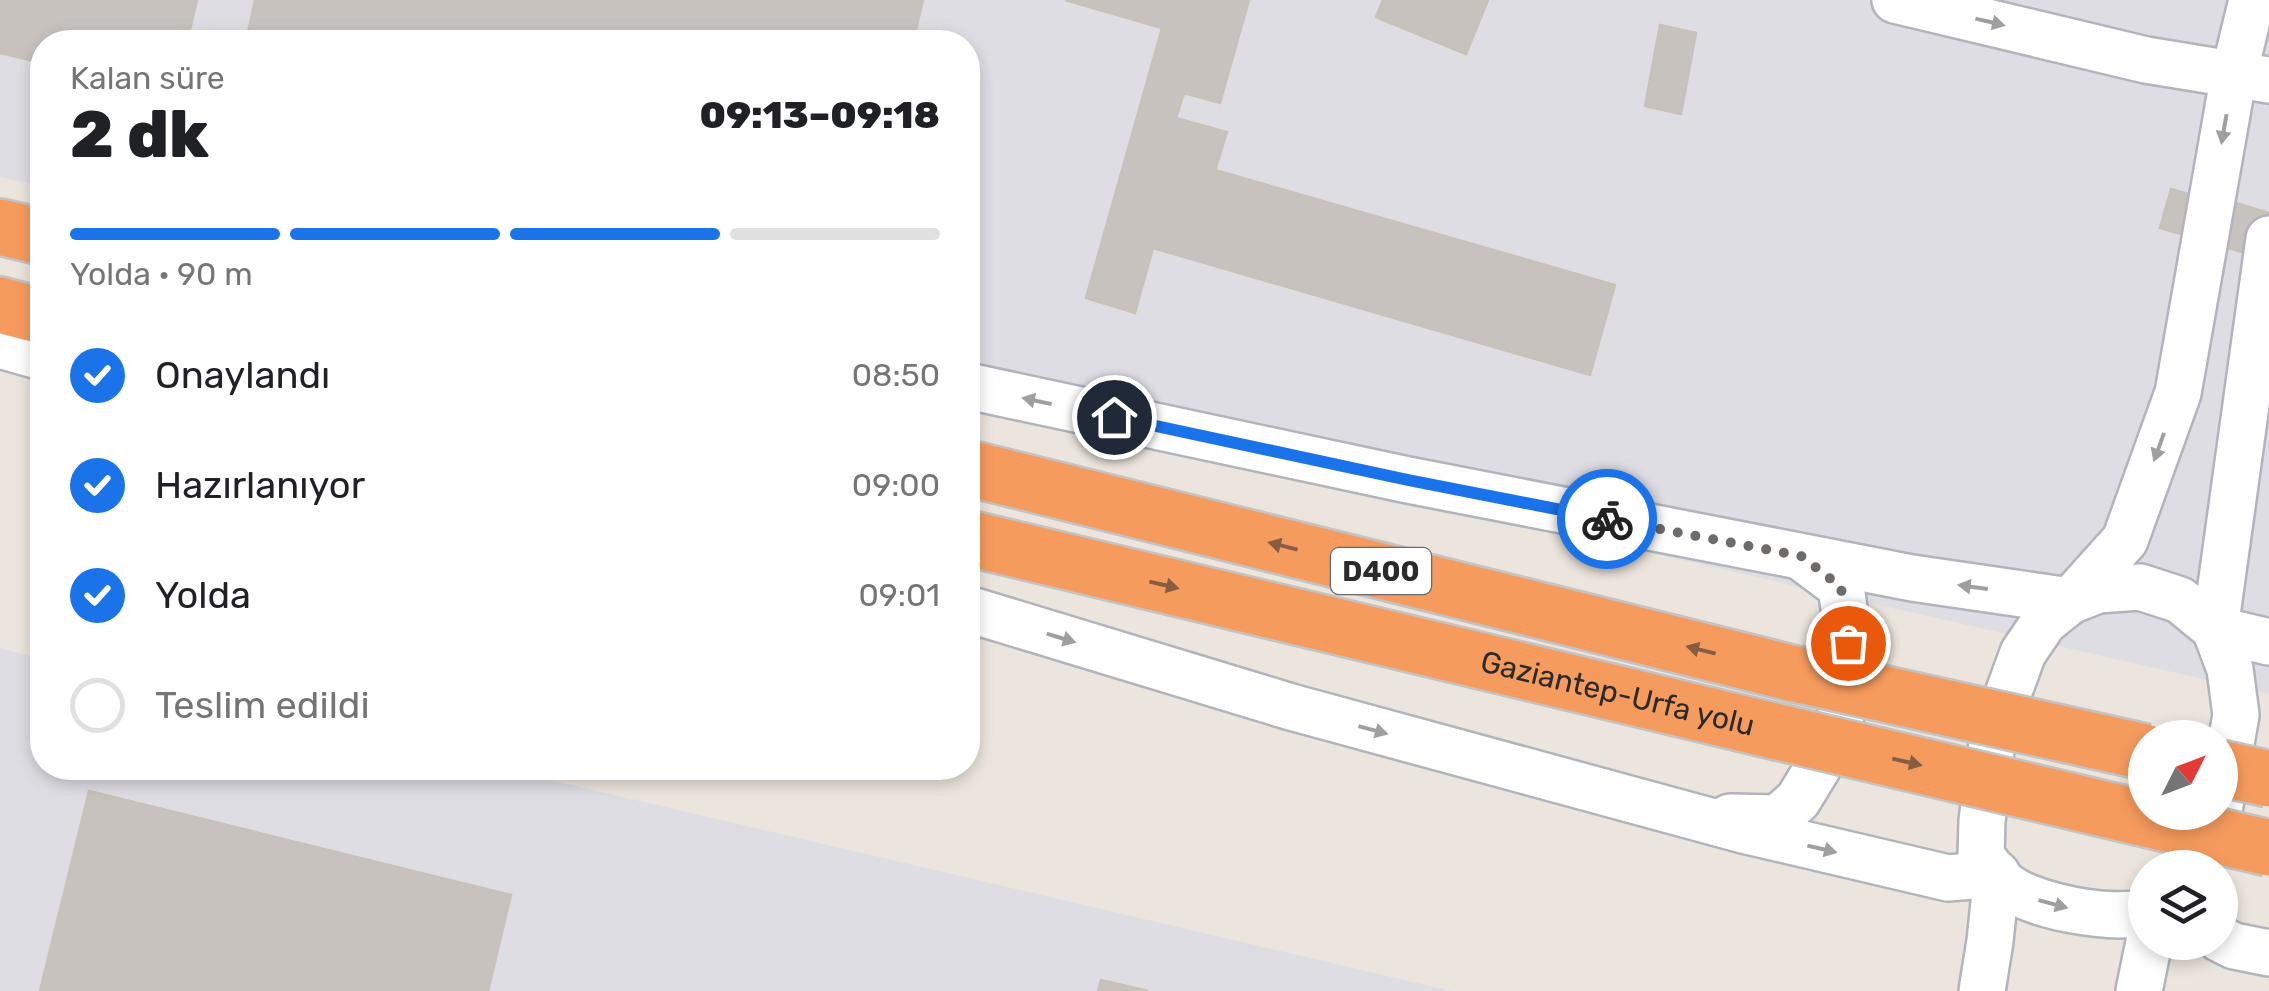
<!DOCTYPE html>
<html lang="tr">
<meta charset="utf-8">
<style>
:root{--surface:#fff;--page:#f2f2f2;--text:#202124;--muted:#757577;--line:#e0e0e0;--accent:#1a73e8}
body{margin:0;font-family:Rubik,sans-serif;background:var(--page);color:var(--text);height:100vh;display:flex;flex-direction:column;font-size:38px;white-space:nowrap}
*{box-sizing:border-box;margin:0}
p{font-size:32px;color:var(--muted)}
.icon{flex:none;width:55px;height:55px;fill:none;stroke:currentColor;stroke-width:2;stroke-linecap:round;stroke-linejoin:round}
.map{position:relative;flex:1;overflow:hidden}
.details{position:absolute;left:30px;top:30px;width:950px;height:750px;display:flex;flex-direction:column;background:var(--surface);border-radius:40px;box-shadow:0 5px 15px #0003}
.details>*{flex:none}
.needle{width:65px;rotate:48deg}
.tools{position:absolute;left:2128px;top:720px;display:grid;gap:20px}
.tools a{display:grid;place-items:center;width:110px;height:110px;border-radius:50%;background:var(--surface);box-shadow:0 5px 15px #0003;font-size:50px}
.pin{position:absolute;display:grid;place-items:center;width:85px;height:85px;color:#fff;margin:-42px;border:5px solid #fff;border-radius:50%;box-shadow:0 2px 10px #0007}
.courier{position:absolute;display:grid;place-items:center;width:100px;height:100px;margin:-50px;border:8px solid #1a73e8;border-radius:50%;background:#fff;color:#222;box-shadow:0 2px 12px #0007}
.overview em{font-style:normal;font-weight:800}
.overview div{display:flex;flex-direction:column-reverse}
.overview{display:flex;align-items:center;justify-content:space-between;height:170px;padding:0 40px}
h1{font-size:65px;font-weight:800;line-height:75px}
.bar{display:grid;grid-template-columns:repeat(4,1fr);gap:15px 10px;align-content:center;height:120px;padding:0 40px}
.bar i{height:12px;border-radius:8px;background:var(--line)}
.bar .selected{background:var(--accent)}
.bar p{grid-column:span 4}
ol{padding:0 40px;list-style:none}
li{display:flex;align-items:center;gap:30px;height:110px}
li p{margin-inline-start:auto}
li .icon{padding:10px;border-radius:50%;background:var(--accent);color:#fff;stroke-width:4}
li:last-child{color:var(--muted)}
li i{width:55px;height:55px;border:5px solid var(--line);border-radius:50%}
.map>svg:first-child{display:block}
.industrial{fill:#dfdde4}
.building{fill:#c7c2bd;stroke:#c7c1b7;stroke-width:2.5}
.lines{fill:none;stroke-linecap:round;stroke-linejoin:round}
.minor-casing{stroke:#b1b4bd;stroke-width:50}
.highway-casing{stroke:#c3c3c3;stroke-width:60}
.minor{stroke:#fff;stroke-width:45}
.highway{stroke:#f69b5e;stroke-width:55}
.highway-bridge-casing{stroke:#c3c3c3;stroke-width:60;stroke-linecap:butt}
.highway-bridge{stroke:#f69b5e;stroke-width:55}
.oneway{fill:#9f9f9f}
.oneway2{fill:#865d41}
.done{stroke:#6e6b69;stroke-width:10;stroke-dasharray:0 18}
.route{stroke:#1a73e8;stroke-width:12}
.labels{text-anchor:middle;stroke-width:9;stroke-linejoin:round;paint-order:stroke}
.shield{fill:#fff;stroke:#6a6a6a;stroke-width:2.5}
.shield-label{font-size:28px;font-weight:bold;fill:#2a2a2a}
.street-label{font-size:30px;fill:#2a2a2a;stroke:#fff}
</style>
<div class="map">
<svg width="2269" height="991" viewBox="0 0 2269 991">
<rect width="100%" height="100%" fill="#ece5dd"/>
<g class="industrial">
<polygon points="0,0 2269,0 2269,694 968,397 968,42 42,42 42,187 0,177"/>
<polygon points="0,648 42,659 42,768 499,768 1451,991 0,991"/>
</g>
<g class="building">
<polygon points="0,0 197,0 187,42 42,42 42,63 0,53"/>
<polygon points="255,0 923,0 913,42 246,42"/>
<polygon points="1065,0 1249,0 1220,103 1184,93 1176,118 1227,132 1215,170 1615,285 1590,375 1153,248 1135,313 1086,298 1162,28"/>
<polygon points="1383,0 1488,0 1466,54 1376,17"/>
<polygon points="1660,25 1696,33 1681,114 1645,106"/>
<polygon points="2171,189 2234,207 2236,203 2269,213 2269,260 2160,228"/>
<polygon points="89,791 511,895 488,991 40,991"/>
<polygon points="1101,980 1148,991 1098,991"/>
</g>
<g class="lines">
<g class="minor-casing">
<g id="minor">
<polyline points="1895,0 2146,60 2269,80"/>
<polyline points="2269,239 2215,629 2269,642"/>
<polyline points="0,345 42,357"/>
<polyline points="968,386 1408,480 1912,578 2070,601 2125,540 2178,393 2234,74 2252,0"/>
<polyline points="968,609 1291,707 1743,830 1948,878 1997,874 1990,941 1982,991"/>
<polyline points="1730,817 1778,818 1798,800 1840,731 1841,708 1849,643 1841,587 1801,557"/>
<polyline points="2187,868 2199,852 2217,812"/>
<path d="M2145,912C2112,921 2035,907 2007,886C1997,879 1989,865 1981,856L1982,821L1993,735L2023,653L2044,622L2070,601L2098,590L2140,587L2180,600L2215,629L2230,669L2236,715L2220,805"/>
<polyline points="2220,939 2234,946 2269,953"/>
<polyline points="2139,991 2149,942"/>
</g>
</g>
<g class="highway-casing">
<g id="highway">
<polyline points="0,227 42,237"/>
<polyline points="0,305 42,316"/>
<polyline points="968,468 1795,674"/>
<path id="s1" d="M968,538L1778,732"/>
</g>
</g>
<use href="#minor" class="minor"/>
<use href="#highway" class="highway"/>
<g class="highway-bridge-casing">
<g id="highway-bridge">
<polyline points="1795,674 2145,752"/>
<polyline points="1778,732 2269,848"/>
<polyline points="2220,768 2269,779"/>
</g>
</g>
<use href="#highway-bridge" class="highway-bridge"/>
</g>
<defs><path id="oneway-solid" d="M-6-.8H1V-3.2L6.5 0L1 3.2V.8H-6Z" transform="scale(2.5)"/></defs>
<g class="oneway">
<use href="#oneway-solid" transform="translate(1990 22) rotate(13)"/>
<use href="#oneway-solid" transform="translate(2224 129) rotate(100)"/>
<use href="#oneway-solid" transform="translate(1037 401) rotate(-168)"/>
<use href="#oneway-solid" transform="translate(2159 447) rotate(110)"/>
<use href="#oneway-solid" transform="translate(1973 587) rotate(-172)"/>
<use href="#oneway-solid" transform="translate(1061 638) rotate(17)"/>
<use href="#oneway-solid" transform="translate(1373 730) rotate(15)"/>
<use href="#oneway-solid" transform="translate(1822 849) rotate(13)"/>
<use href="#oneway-solid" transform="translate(2053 904) rotate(15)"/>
</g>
<g class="oneway2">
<use href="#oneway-solid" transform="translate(1283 546) rotate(-166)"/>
<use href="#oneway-solid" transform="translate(1164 585) rotate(13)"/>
<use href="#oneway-solid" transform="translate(1701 650) rotate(-166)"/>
<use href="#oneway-solid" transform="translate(1907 762) rotate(13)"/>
</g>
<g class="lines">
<polyline class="done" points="1607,519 1801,556 1841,587 1848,643"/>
<polyline class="route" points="1114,417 1408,480 1607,519"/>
</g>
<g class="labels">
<rect class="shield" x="1331" y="548" width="100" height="46" rx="8"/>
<g class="shield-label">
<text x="1381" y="581">D400</text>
</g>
<g class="street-label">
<text dy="10" stroke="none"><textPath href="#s1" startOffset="668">Gaziantep-Urfa yolu</textPath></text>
</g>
</g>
</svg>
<div class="tools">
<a><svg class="needle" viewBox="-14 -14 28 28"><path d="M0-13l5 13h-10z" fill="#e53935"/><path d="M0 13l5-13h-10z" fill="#757577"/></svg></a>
<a><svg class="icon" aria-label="layers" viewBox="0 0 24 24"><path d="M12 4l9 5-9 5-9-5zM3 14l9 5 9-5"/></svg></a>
</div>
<div class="pin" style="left:1848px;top:643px;background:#ea580c"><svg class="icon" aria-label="bag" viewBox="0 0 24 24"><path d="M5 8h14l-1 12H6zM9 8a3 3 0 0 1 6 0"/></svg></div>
<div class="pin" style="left:1114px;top:417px;background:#1f2937"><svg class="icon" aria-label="home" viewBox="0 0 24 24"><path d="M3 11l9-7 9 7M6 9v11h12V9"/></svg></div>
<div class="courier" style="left:1607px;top:519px"><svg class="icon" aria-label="bike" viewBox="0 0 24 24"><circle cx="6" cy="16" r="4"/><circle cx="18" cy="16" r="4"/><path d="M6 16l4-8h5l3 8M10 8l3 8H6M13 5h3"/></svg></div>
<section class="details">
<div class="overview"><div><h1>2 dk</h1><p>Kalan süre</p></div><em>09:13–09:18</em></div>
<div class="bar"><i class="selected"></i><i class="selected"></i><i class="selected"></i><i></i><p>Yolda · 90 m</p></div>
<ol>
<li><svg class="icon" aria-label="check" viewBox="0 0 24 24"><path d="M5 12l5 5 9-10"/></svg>Onaylandı<p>08:50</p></li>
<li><svg class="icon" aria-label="check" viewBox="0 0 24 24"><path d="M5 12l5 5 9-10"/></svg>Hazırlanıyor<p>09:00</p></li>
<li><svg class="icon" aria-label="check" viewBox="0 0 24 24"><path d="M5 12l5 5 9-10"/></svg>Yolda<p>09:01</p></li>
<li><i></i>Teslim edildi</li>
</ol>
</section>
</div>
